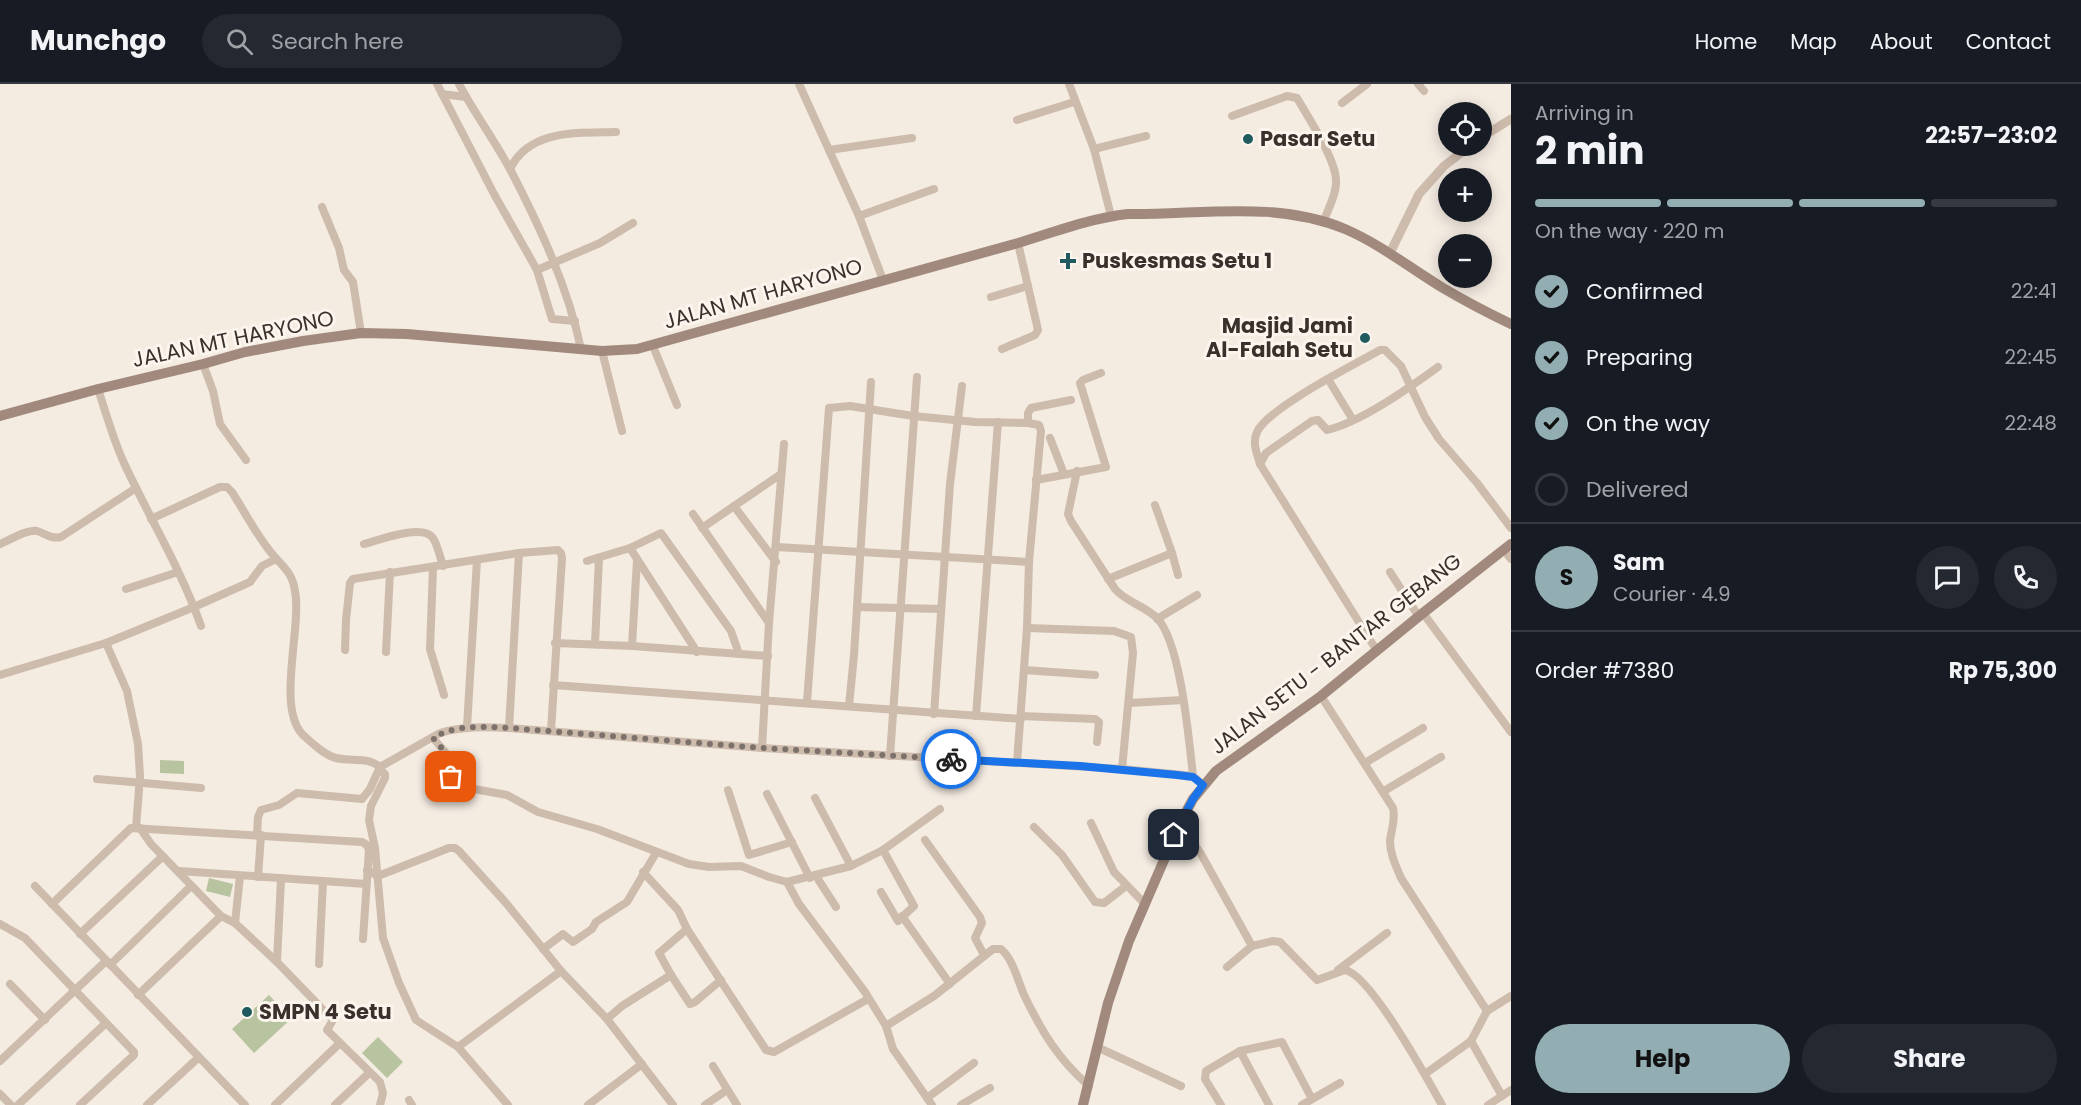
<!DOCTYPE html>
<meta charset="utf-8">
<style>
:root{--surface:#171b24;--page:#242831;--text:#f1f3f6;--muted:#9ea1a6;--line:#363941;--accent:#92aeb2}
body{margin:0;font-family:Poppins,sans-serif;background:var(--page);color:var(--text);height:100vh;display:flex;flex-direction:column;font-size:22px;white-space:nowrap}
*{box-sizing:border-box;margin:0}
p{font-size:20px;color:var(--muted)}
.icon{flex:none;width:33px;height:33px;fill:none;stroke:currentColor;stroke-width:2;stroke-linecap:round;stroke-linejoin:round}
.map{position:relative;flex:1;overflow:hidden}
.side{display:flex;flex-direction:column;background:var(--surface);width:570px}
.side>*{flex:none}
.controls{position:absolute;left:1438px;top:18px;display:grid;gap:12px}
.controls a{display:grid;place-items:center;width:54px;height:54px;border-radius:50%;background:var(--surface);box-shadow:0 3px 15px #0003;font-size:30px}
.pin{position:absolute;display:grid;place-items:center;width:51px;height:51px;color:#fff;margin:-26px;border-radius:12px;box-shadow:0 3px 9px #0006}
.courier{position:absolute;display:grid;place-items:center;width:60px;height:60px;margin:-30px;border:4px solid #1a73e8;border-radius:50%;background:#fff;color:#222;box-shadow:0 2px 8px #0007}
.overview em{font-style:normal;font-weight:700}
.overview div{display:flex;flex-direction:column-reverse}
.overview{display:flex;align-items:center;justify-content:space-between;height:102px;padding:0 24px}
h1{font-size:39px;font-weight:700;line-height:45px}
.bar{display:grid;grid-template-columns:repeat(4,1fr);gap:9px 6px;align-content:center;height:72px;padding:0 24px}
.bar i{height:8px;border-radius:4px;background:var(--line)}
.bar .selected{background:var(--accent)}
.bar p{grid-column:span 4}
.line{display:flex;align-items:center;gap:15px;padding:0 24px;border-top:2px solid var(--line)}
.line div{flex:1}
.round{display:grid;place-items:center;flex:none;width:63px;height:63px;border-radius:32px;background:var(--page)}
ol{padding:0 24px;list-style:none}
li{display:flex;align-items:center;gap:18px;height:66px}
li p{margin-inline-start:auto}
li .icon{padding:6px;border-radius:50%;background:var(--accent);color:#111;stroke-width:4}
li:last-child{color:var(--muted)}
li i{width:33px;height:33px;border:3px solid var(--line);border-radius:50%}
.primary-button{display:flex;gap:12px;margin-top:auto;padding:12px 24px}
.primary-button a{flex:1;height:69px;border-radius:36px;background:var(--accent);color:#111;font-size:24px;font-weight:700;line-height:69px;text-align:center}
.primary-button a+a{background:var(--page);color:var(--text)}
header{display:flex;align-items:center;gap:36px;box-sizing:border-box;height:84px;padding:0 30px;background:var(--surface);border-bottom:2px solid var(--line)}
header strong{font-size:28px}
nav{display:flex;gap:33px;margin-inline-start:auto;font-size:21px}
.search{width:420px;height:54px;background:var(--page);display:flex;align-items:center;gap:15px;box-sizing:border-box;padding:0 21px;border-radius:33px;color:var(--muted);font-size:22px}
main{display:flex;flex:1;min-height:0}
.map>svg:first-child{display:block}
.green{fill:#b8c4a0}
.lines{fill:none;stroke-linecap:round;stroke-linejoin:round}
.minor{stroke:#cdbbac;stroke-width:8}
.tertiary{stroke:#cdbbac;stroke-width:9}
.secondary{stroke:#a18a7d;stroke-width:10}
.done{stroke:#7c716b;stroke-width:6;stroke-dasharray:0 10.8}
.route{stroke:#1a73e8;stroke-width:8}
.poi-dot{fill:#1f5a5e;stroke:#fbf5ee;stroke-width:2}
.labels{text-anchor:middle;stroke-width:6;stroke-linejoin:round;paint-order:stroke}
.poi-label{font-size:21px;font-weight:bold;fill:#3b302b;stroke:#fbf5ee;text-anchor:start}
.street-label{font-size:21px;fill:#3b302b;stroke:#fbf5ee}
</style>
<header>
<strong>Munchgo</strong>
<div class="search"><svg class="icon" aria-label="search" viewBox="0 0 24 24"><circle cx="10" cy="10" r="6"/><path d="M15 15l6 6"/></svg>Search here</div>
<nav><a>Home</a><a>Map</a><a>About</a><a>Contact</a></nav>
</header>
<main>
<div class="map">
<svg width="1511" height="1021" viewBox="0 0 1511 1021">
<rect width="100%" height="100%" fill="#f4ebe1"/>
<g class="green">
<polygon points="160,676 184,677 184,690 160,689"/>
<polygon points="209,794 233,800 230,813 206,807"/>
<polygon points="269,911 291,935 254,969 232,945"/>
<polygon points="378,953 403,978 387,994 362,969"/>
</g>
<g class="lines">
<g class="minor">
<polyline points="437,0 494,110 537,186 552,235 575,237"/>
<path d="M459,0C475,30 495,57 511,87C540,143 568,203 581,265"/>
<polyline points="799,0 859,132 883,196"/>
<polyline points="1069,0 1094,65 1111,132"/>
<polyline points="1418,0 1424,7"/>
<polyline points="442,10 466,13"/>
<polyline points="1342,19 1367,0"/>
<path d="M1232,32L1287,12L1297,14C1308,33 1337,77 1336,98C1336,111 1328,126 1323,138"/>
<polyline points="1017,36 1074,18"/>
<polyline points="1094,65 1146,52"/>
<polyline points="829,66 912,54"/>
<path d="M510,85C529,45 578,49 616,48"/>
<polyline points="322,123 339,164 344,186 353,198 361,249"/>
<polyline points="859,132 934,105"/>
<polyline points="537,186 600,159 633,139"/>
<polyline points="991,213 1028,202"/>
<polyline points="653,262 677,321"/>
<polyline points="1002,265 1035,251 1038,246 1018,159"/>
<polyline points="602,267 622,347"/>
<polyline points="203,280 213,307 220,340 246,376"/>
<polyline points="1328,295 1353,336"/>
<path d="M98,305C106,329 113,355 124,379C149,433 181,485 201,542"/>
<polyline points="1028,339 1028,329 1031,324 1071,316"/>
<polyline points="1050,354 1064,390"/>
<path d="M1260,380L1266,369L1312,337L1318,336L1327,346C1361,338 1409,304 1438,283"/>
<path d="M1077,387L1068,430L1071,437L1115,505C1126,518 1145,522 1157,534C1181,559 1189,657 1193,692"/>
<polyline points="1036,396 1106,383 1080,299 1083,296 1101,289"/>
<polyline points="1155,421 1172,469 1178,491"/>
<polyline points="734,422 776,478"/>
<polyline points="693,430 769,539"/>
<path d="M151,435L220,403H227L232,408C244,427 255,448 269,466C281,482 292,486 295,507C302,544 276,624 303,651C312,659 324,671 336,674C352,678 367,672 380,683L440,649C463,642 485,643 509,644L762,664L1122,685L1193,692L1203,701"/>
<polyline points="702,444 781,390"/>
<path d="M0,460C10,456 27,445 37,447C47,450 50,455 61,453L136,404"/>
<path d="M364,460C379,456 423,439 433,454C438,462 440,473 443,482"/>
<polyline points="777,463 1029,478"/>
<polyline points="630,464 697,568"/>
<polyline points="1504,466 1511,475"/>
<polyline points="587,477 630,464 661,449 731,547 739,570"/>
<polyline points="433,484 430,565 444,611"/>
<polyline points="1390,488 1419,533"/>
<polyline points="1108,495 1172,469"/>
<polyline points="126,505 178,488"/>
<polyline points="857,523 941,525"/>
<polyline points="1423,529 1511,648"/>
<polyline points="1157,535 1197,511"/>
<polyline points="1027,544 1114,547 1131,553 1133,569 1122,685"/>
<polyline points="106,559 127,607 138,660 140,692 136,744"/>
<polyline points="555,559 632,562 768,572"/>
<polyline points="595,560 599,474"/>
<polyline points="632,562 637,476"/>
<polyline points="345,566 346,536 350,499 353,495 519,469 558,466 561,469 562,474 551,647"/>
<path d="M1377,567L1260,380C1257,370 1252,359 1257,348C1269,323 1354,281 1380,266H1385L1401,282L1425,333L1439,355L1477,399L1511,444"/>
<polyline points="386,568 390,488"/>
<polyline points="1024,586 1095,591"/>
<polyline points="0,591 106,559 194,523 250,498 262,482 276,475"/>
<polyline points="553,601 1021,635"/>
<path d="M1321,612L1393,724C1396,736 1391,746 1390,757C1390,770 1396,782 1401,794L1487,927L1471,957L1425,990"/>
<polyline points="807,618 829,324 850,322 913,332 975,338 1028,339 1039,341 1041,347 1029,478 1027,544 1017,678"/>
<polyline points="1129,619 1183,616"/>
<polyline points="849,622 854,571 871,298"/>
<polyline points="934,630 950,400 962,302"/>
<polyline points="976,632 998,338"/>
<polyline points="1021,632 1095,635 1099,638 1097,658"/>
<polyline points="467,643 477,476"/>
<polyline points="509,644 519,469"/>
<polyline points="433,654 446,669 448,686 451,693 460,700 474,705 507,711 538,728 597,745 689,780 709,783 741,782 769,793 787,798 851,782 883,766"/>
<polyline points="762,664 769,539 784,360"/>
<polyline points="890,672 917,293"/>
<polyline points="1365,679 1423,644"/>
<polyline points="379,685 385,690 385,694 371,722 369,736 375,764 383,854 399,899 416,936 458,963 508,1021"/>
<polyline points="97,695 201,704"/>
<polyline points="728,706 749,771 792,758"/>
<polyline points="1384,707 1441,673"/>
<polyline points="767,710 810,794"/>
<polyline points="815,714 851,782"/>
<polyline points="1091,739 1114,788 1145,820"/>
<path d="M1180,739L1201,770L1252,862L1273,857L1280,858L1317,896L1345,886C1370,890 1428,996 1442,1021"/>
<polyline points="1034,743 1062,771 1095,818 1104,819 1126,802"/>
<polyline points="140,744 151,760 221,832 235,839 277,878 281,795"/>
<polyline points="257,751 258,733 261,726 279,721 297,709 362,715 370,705 380,683"/>
<polyline points="925,756 980,833 982,839 975,854 984,871"/>
<polyline points="367,786 378,792 449,764 455,764 459,767 506,819 561,887 607,935 673,1021"/>
<polyline points="179,787 366,800"/>
<polyline points="643,788 678,826 687,845 766,966 774,968 868,915"/>
<polyline points="816,792 836,823"/>
<polyline points="258,793 261,751"/>
<polyline points="787,798 799,820 865,908 886,942 893,965 932,1021"/>
<polyline points="35,802 245,1021"/>
<polyline points="881,808 898,837 914,822 883,766 940,725"/>
<polyline points="52,820 131,744 362,758 367,761 369,766 363,855"/>
<polyline points="902,832 950,900"/>
<polyline points="235,839 240,792"/>
<polyline points="0,840 25,854 134,968 134,971 80,1021"/>
<polyline points="80,850 163,772"/>
<polyline points="543,865 563,850 573,858 592,845 596,838 627,818 656,769"/>
<polyline points="277,878 333,936 327,946 380,998 383,1009 380,1021"/>
<polyline points="319,880 323,797"/>
<polyline points="110,881 191,802"/>
<polyline points="1227,883 1252,862"/>
<polyline points="1338,886 1387,849"/>
<polyline points="671,891 659,869 687,845"/>
<polyline points="10,900 45,936"/>
<polyline points="138,911 221,832"/>
<polyline points="1487,927 1511,912"/>
<polyline points="607,935 622,922 671,891 690,920 695,918 721,896"/>
<path d="M886,942L934,912L993,865H1001C1013,875 1018,897 1024,911C1042,948 1058,975 1089,1002"/>
<polyline points="1471,957 1502,1012"/>
<polyline points="458,963 561,887"/>
<polyline points="1097,963 1181,1002"/>
<polyline points="1240,967 1269,1021"/>
<polyline points="0,977 106,877"/>
<polyline points="713,982 737,1021"/>
<polyline points="0,1010 11,1021"/>
<polyline points="927,1014 974,979"/>
<polyline points="409,1016 412,1021"/>
<polyline points="18,1021 106,939"/>
<polyline points="147,1021 198,974"/>
<polyline points="275,1021 340,959"/>
<polyline points="335,1021 369,989"/>
<polyline points="588,1021 642,980"/>
<polyline points="705,1021 727,1006"/>
<polyline points="961,1021 990,1004"/>
<polyline points="1221,1021 1205,995 1206,987 1240,967 1282,958 1312,1015"/>
<polyline points="1302,1021 1340,999"/>
<polyline points="1488,1021 1511,1006"/>
</g>
<g class="tertiary">
<polyline points="1482,53 1511,35"/>
<polyline points="1390,169 1419,110 1444,82 1470,62"/>
</g>
<g class="secondary">
<path d="M0,332L98,305L203,280L245,268L303,257L361,249L407,250L602,267L637,265L1018,159C1054,148 1091,134 1128,130C1200,131 1276,116 1345,145C1380,160 1410,184 1443,204C1465,217 1488,229 1511,240"/>
<polyline points="1083,1021 1108,919 1129,857 1180,739 1193,715 1216,687 1321,612 1423,529 1511,460"/>
</g>
</g>
<g class="lines">
<path class="done" d="M451,693L448,686L446,669L433,654C456,640 482,643 509,644L762,664L951,675"/>
<polyline class="route" points="951,675 1080,682 1177,691 1193,693 1203,701 1193,715 1174,751"/>
</g>
<g class="poi-dot">
<circle cx="1248" cy="55" r="6"/>
<path d="M1065 168h6v6h6v6h-6v6h-6v-6h-6v-6h6z"/>
<circle cx="1365" cy="254" r="6"/>
<circle cx="247" cy="928" r="6"/>
</g>
<g class="labels">
<g class="poi-label">
<text x="1260" y="62">Pasar Setu</text>
<text x="1082" y="184">Puskesmas Setu 1</text>
<text x="1353" y="249" text-anchor="end">Masjid Jami<tspan x="1353" dy="24">Al-Falah Setu</tspan></text>
<text x="259" y="935">SMPN 4 Setu</text>
</g>
<g class="street-label">
<text transform="translate(763 210) rotate(-16)" y="7">JALAN MT HARYONO</text>
<text transform="translate(233 255) rotate(-12)" y="7">JALAN MT HARYONO</text>
<text transform="translate(1336 570) rotate(-38)" y="7">JALAN SETU - BANTAR GEBANG</text>
</g>
</g>
</svg>
<div class="controls">
<a><svg class="icon" aria-label="locate" viewBox="0 0 24 24"><circle cx="12" cy="12" r="6"/><path d="M12 2v4M12 18v4M2 12h4M18 12h4"/></svg></a>
<a>+</a>
<a>−</a>
</div>
<div class="pin" style="left:451px;top:693px;background:#ea580c"><svg class="icon" aria-label="bag" viewBox="0 0 24 24"><path d="M5 8h14l-1 12H6zM9 8a3 3 0 0 1 6 0"/></svg></div>
<div class="pin" style="left:1174px;top:751px;background:#1f2937"><svg class="icon" aria-label="home" viewBox="0 0 24 24"><path d="M3 11l9-7 9 7M6 9v11h12V9"/></svg></div>
<div class="courier" style="left:951px;top:675px"><svg class="icon" aria-label="bike" viewBox="0 0 24 24"><circle cx="6" cy="16" r="4"/><circle cx="18" cy="16" r="4"/><path d="M6 16l4-8h5l3 8M10 8l3 8H6M13 5h3"/></svg></div>
</div>
<section class="side">
<div class="overview"><div><h1>2 min</h1><p>Arriving in</p></div><em>22:57–23:02</em></div>
<div class="bar"><i class="selected"></i><i class="selected"></i><i class="selected"></i><i></i><p>On the way · 220 m</p></div>
<ol>
<li><svg class="icon" aria-label="check" viewBox="0 0 24 24"><path d="M5 12l5 5 9-10"/></svg>Confirmed<p>22:41</p></li>
<li><svg class="icon" aria-label="check" viewBox="0 0 24 24"><path d="M5 12l5 5 9-10"/></svg>Preparing<p>22:45</p></li>
<li><svg class="icon" aria-label="check" viewBox="0 0 24 24"><path d="M5 12l5 5 9-10"/></svg>On the way<p>22:48</p></li>
<li><i></i>Delivered</li>
</ol>
<div class="line" style="height:108px"><b class="round" style="background:var(--accent);color:#111">S</b><div><b>Sam</b><p>Courier · 4.9</p></div><a class="round"><svg class="icon" aria-label="chat" viewBox="0 0 24 24"><path d="M4 5h16v11H9l-5 4z"/></svg></a><a class="round"><svg class="icon" aria-label="phone" viewBox="0 0 24 24"><path d="M5 4h4l2 5-3 2q2 4 5 5l2-3 5 2v4C11 20 4 13 5 4z"/></svg></a></div>
<div class="line" style="height:78px"><div>Order #7380</div><b>Rp 75,300</b></div>
<div class="primary-button"><a>Help</a><a>Share</a></div>
</section>
</main>
